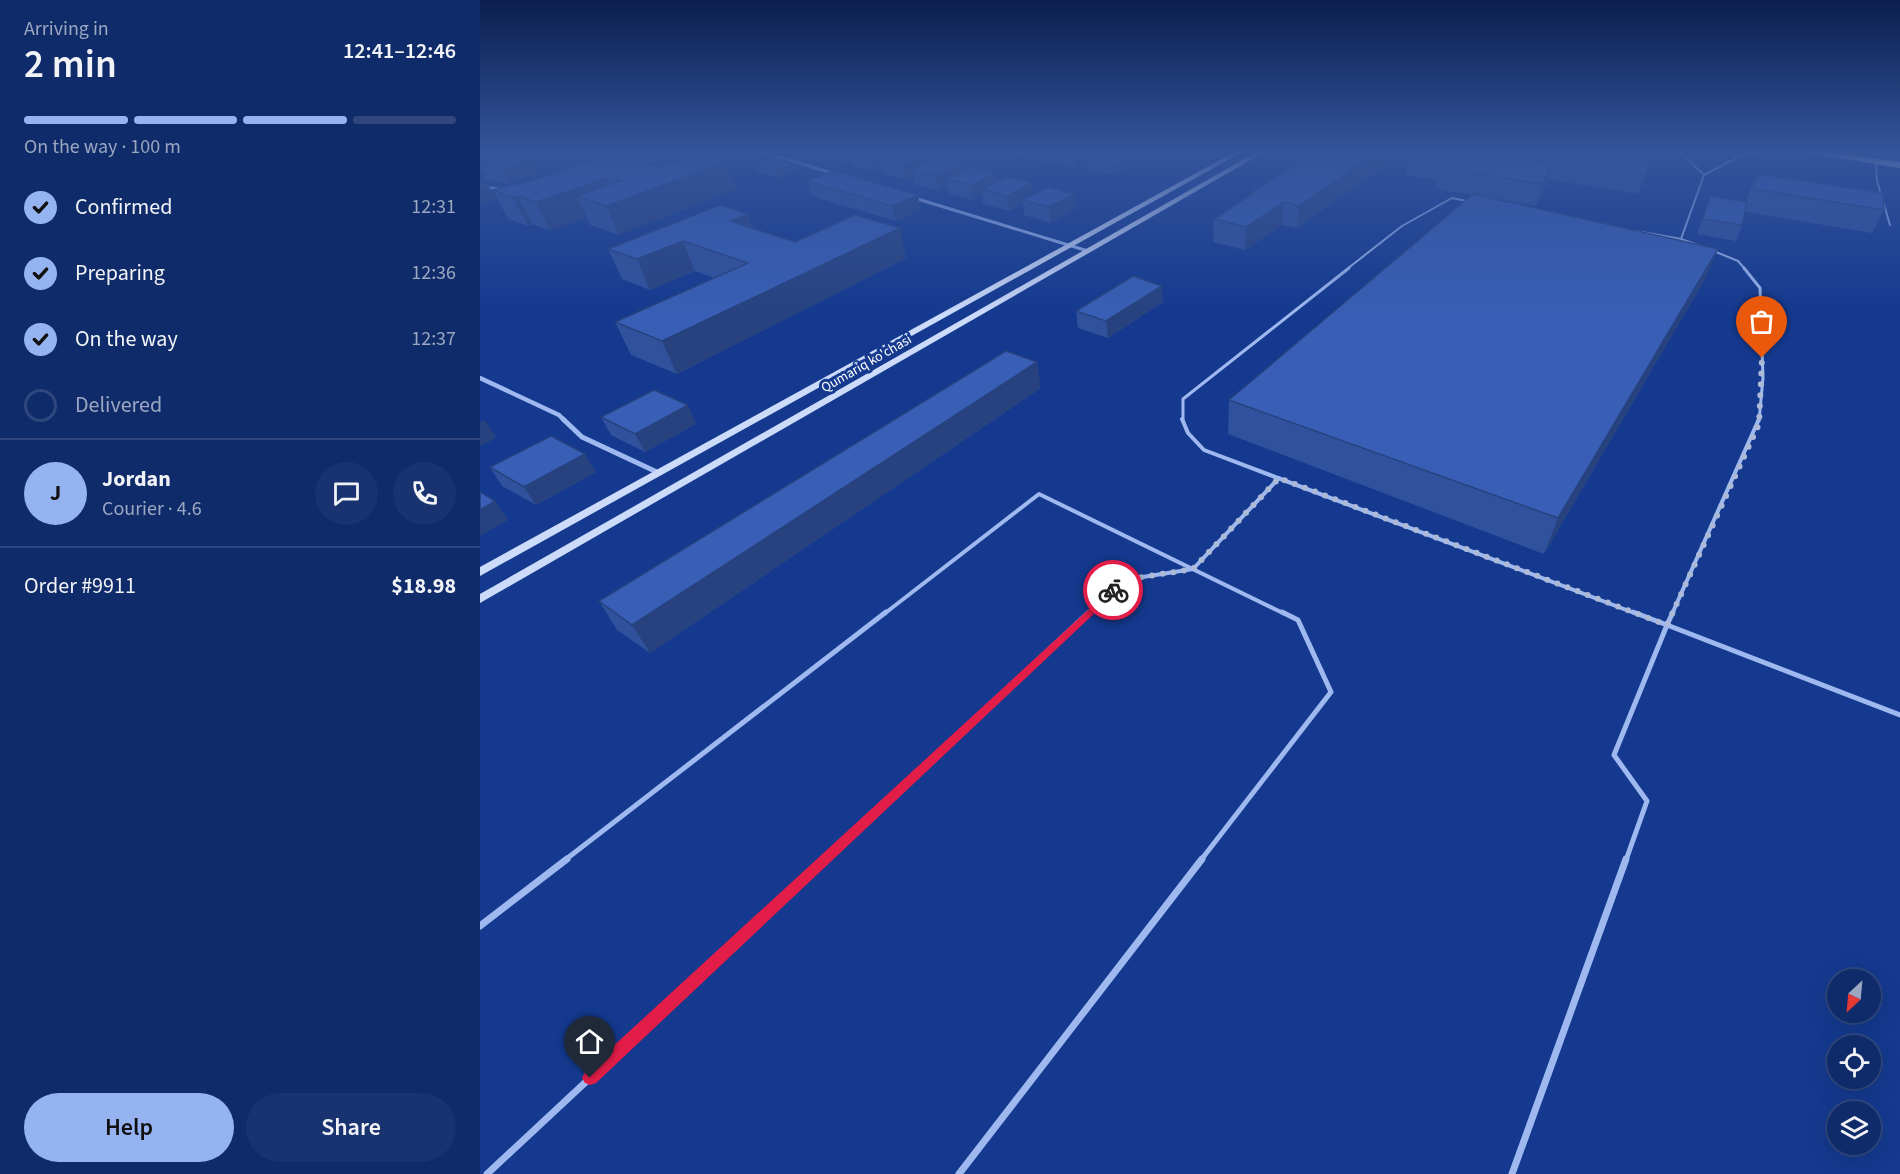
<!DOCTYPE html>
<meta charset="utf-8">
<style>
:root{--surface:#0f2b6a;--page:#183370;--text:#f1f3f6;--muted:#9ba7c1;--line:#2f477e;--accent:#95b2f1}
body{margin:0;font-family:"Source Sans 3",sans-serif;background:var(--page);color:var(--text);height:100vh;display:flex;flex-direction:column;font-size:22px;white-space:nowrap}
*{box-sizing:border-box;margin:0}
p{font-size:20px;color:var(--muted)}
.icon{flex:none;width:33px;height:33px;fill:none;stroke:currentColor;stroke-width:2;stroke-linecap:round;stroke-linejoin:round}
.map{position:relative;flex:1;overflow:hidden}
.sheet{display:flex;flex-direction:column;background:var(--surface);width:480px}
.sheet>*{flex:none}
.needle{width:39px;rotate:206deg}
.fabs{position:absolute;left:1347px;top:969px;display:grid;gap:12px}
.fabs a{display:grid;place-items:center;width:54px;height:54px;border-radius:50%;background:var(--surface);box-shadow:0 6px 24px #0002,0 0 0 2px var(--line);font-size:30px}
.pin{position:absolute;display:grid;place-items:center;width:51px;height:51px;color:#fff;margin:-62px -26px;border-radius:50% 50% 50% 0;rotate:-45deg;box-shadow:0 0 6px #0007}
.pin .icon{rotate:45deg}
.courier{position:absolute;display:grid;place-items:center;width:60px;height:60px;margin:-30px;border:4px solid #e11d48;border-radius:50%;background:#fff;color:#222;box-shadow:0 2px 8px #0007}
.headline em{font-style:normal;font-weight:600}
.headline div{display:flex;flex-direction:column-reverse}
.headline{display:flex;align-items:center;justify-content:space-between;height:102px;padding:0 24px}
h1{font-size:39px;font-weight:600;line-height:45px}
.bar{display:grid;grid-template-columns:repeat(4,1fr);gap:9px 6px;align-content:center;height:72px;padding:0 24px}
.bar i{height:8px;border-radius:4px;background:var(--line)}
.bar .current{background:var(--accent)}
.bar p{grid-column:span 4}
.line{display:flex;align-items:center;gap:15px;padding:0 24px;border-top:2px solid var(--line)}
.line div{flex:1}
.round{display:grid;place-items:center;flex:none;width:63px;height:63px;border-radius:32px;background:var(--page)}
ol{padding:0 24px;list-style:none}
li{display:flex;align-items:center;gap:18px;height:66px}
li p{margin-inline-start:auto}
li .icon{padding:6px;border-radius:50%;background:var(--accent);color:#111;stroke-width:4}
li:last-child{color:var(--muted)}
li i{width:33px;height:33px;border:3px solid var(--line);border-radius:50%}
.primary-button{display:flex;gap:12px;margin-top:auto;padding:12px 24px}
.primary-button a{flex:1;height:69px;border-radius:36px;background:var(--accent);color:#111;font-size:24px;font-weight:600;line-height:69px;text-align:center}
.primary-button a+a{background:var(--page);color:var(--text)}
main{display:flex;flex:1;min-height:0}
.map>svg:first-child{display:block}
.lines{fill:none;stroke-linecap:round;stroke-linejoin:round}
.service-far4{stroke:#9fb9f0;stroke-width:2}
.service-far3{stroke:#9fb9f0;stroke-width:3}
.service-far2{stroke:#9fb9f0;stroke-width:4}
.service-far1{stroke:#9fb9f0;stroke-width:5}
.service{stroke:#9fb9f0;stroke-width:7}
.minor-far2{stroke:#9fb9f0;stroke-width:3}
.minor-far1{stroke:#9fb9f0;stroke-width:4.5}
.minor{stroke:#9fb9f0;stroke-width:5}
.secondary{fill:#cddbfb;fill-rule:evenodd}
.trunk{fill:#f4f6ff;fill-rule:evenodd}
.wall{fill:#30529c}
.shaded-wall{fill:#27427f}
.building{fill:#385fb5;stroke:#27427f;stroke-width:1.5}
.route{fill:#e11d48}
.done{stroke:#adbad7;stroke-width:6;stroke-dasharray:0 10.8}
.labels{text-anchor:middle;stroke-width:6;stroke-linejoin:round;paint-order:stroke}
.far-street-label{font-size:14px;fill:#fff;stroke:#14398e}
</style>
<main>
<section class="sheet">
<div class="headline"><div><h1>2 min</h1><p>Arriving in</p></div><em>12:41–12:46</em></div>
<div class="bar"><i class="current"></i><i class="current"></i><i class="current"></i><i></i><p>On the way · 100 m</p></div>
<ol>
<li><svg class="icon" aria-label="check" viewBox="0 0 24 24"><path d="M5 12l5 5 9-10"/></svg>Confirmed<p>12:31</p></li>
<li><svg class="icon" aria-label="check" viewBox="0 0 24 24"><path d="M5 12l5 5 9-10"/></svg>Preparing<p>12:36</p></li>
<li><svg class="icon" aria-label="check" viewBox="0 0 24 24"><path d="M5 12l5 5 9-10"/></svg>On the way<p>12:37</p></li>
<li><i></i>Delivered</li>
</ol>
<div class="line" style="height:108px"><b class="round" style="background:var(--accent);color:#111">J</b><div><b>Jordan</b><p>Courier · 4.6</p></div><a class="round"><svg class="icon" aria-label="chat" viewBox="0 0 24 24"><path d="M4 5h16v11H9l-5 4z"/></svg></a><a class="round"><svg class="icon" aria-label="phone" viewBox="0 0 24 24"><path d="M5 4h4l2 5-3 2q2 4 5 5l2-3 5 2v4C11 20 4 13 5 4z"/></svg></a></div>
<div class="line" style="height:78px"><div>Order #9911</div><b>$18.98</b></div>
<div class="primary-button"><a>Help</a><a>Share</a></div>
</section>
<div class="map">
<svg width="1420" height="1174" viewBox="0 0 1420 1174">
<rect width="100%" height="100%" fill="#14398e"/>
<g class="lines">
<g class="service-far4">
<polyline points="1198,150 1224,175"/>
<polyline points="1396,162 1397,181 1410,225"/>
<polyline points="1156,231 1201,239"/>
<polyline points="1221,246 1201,239 1224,175 1260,156 1285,150"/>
<polyline points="1231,250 1258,261 1265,269"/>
<polyline points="867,269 922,226 972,198 991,202"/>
</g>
<g class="service-far3">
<polyline points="1264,268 1280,288 1283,378 1279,421"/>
<polyline points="703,421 703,399 869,268"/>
</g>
<g class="service-far2">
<polyline points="702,419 708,433 724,450 1157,614"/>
<polyline points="404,614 559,494 805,614"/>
<polyline points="608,614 644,580 713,569 799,478"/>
<polyline points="1192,614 1279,419"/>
</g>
<g class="service-far1">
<polyline points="1153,612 1187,625 1193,612"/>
<polyline points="85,860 406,612"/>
<polyline points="344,860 609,612"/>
<polyline points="721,860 851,692 818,620 802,612"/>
<polyline points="1146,860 1167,801 1134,755 1187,625 1420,715"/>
</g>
<g class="service">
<polyline points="0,926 87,859"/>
<polyline points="7,1174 345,859"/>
<polyline points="479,1174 722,859"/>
<polyline points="1032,1174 1146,859"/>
</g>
<g class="minor-far2">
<polyline points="277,150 355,174"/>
<polyline points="0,186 24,190"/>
<polyline points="431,197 608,251"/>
</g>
<polyline class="minor-far1" points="0,378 79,415 85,421"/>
<polyline class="minor" points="83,419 102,437 179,473"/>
<g class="secondary">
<polygon points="758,150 766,150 0,576 0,567"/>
<polygon points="780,150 788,150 0,603 0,594"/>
</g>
<polygon class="trunk" points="1309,150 1333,150 1420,162 1420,168"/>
</g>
<g class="wall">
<polygon points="0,150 5,150 11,161 60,172 29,184 6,180 0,169"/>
<polygon points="231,150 234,158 257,189 139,235 110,225 107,217 70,231 52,224 48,226 28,219 13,190"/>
<polygon points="321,150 419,150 419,152 451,162 482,164 484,171 518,181 554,194 594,194 596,209 571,223 544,215 543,204 529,211 503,204 502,196 493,200 469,194 467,187 459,191 435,184 434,177 425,180 403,174 402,168 394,171 372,165 371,161 366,163 345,157 344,153 338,155"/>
<polygon points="515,150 619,150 619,155 595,168 550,158 550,154 545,157"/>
<polygon points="838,150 1046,150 1043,159 1059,162 1061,156 1172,157 1158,194 1068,179 1067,185 1056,206 1010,198 1225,279 1064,554 748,434 749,400 992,195 956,189 957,180 925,175 928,157 914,155 914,159 817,228 802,225 765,250 733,242 734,219 768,197 769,194"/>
<polygon points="651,156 651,164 634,175 608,171 607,164"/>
<polygon points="275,165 316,171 298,178 277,172"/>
<polygon points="1277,174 1404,210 1392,233 1265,212 1262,225 1256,241 1217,234 1230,196 1266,202 1268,195"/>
<polygon points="327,181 441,210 416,221 331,196"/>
<polygon points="268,214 273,228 315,242 426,258 197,374 151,355 135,322 234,278 215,271 170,290 142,279 128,249"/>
<polygon points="683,302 628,338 598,328 596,311"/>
<polygon points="561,388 170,653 137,630 119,601"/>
<polygon points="121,417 216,424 165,452 131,435"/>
<polygon points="10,467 116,472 56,505 22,486"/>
</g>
<g class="shaded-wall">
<polygon points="3,150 5,150 12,164 0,166 0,151"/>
<polygon points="207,150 231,150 236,166 247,162 257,189 139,235 126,206 97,196 107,217 70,231 56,202 127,178 138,202 169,164"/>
<polygon points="337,150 343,150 344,153 338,155"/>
<polygon points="408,150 419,150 421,160 400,160 402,168 394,171 391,157"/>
<polygon points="544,150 549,150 550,154 545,157"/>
<polygon points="601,150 619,150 619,155 595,168 594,154"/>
<polygon points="900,150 915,150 914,159 817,228 819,206"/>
<polygon points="1043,150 1046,150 1044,158 1033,175 1037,160"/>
<polygon points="370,154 371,161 366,163 364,156"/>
<polygon points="450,154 452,169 432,170 434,177 425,180 422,166"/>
<polygon points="651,156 651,164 634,175 633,168"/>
<polygon points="1172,157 1165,178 1158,194 1166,173"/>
<polygon points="53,158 60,172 29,184 22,170"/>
<polygon points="314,164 316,171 298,178 295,171"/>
<polygon points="482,164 485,179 466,179 467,187 459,191 456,176"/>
<polygon points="1072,164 1067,185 1056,206 1062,184"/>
<polygon points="517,173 519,188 501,189 502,196 493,200 491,185"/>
<polygon points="552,183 554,198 542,200 543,204 529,211 527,196"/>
<polygon points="8,184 16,199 0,206 0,188"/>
<polygon points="594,194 596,209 571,223 569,207"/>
<polygon points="438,195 441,210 416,221 412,206"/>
<polygon points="38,196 52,224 48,226 33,197"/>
<polygon points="804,202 802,225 765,250 766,227"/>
<polygon points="268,214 278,243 250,221"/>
<polygon points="420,228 426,258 197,374 182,341"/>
<polygon points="203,241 215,271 170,290 157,259"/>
<polygon points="1238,249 1225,279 1064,554 1078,518"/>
<polygon points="682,286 683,302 628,338 626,321"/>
<polygon points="557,362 561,388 170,653 152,625"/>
<polygon points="208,405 216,424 165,452 155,434"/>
<polygon points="5,420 16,438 0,446 0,422"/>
<polygon points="105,454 116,472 56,505 44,487"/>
<polygon points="15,501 28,520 0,536 0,510"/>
</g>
<g class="building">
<polygon points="144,150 207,150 169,164 181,167 218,154 247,162 126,206 97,196 140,181 127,178 56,202 38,196 33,197 13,190 33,184 38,185"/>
<polygon points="344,150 371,150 369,151 370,154 364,156"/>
<polygon points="371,150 408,150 391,157 369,151"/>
<polygon points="423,150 433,150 450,154 422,166 400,160"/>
<polygon points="577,150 601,150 594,154"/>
<polygon points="838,150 900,150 819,206 804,202 766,227 734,219 772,194 769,194"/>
<polygon points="932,150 984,150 1072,164 1062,184 960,168 966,160 929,154"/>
<polygon points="984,150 1043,150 1038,158"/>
<polygon points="1065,150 1130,150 1172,157 1166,173 1061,156"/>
<polygon points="625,152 651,156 633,168 607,164"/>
<polygon points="30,154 53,158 22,170 0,166 0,165"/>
<polygon points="293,158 314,164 295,171 275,165"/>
<polygon points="459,158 482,164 456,176 432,170"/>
<polygon points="493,167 517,173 491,185 466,179"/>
<polygon points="353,171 438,195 412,206 327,181"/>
<polygon points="1277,174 1403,193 1404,210 1274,189"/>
<polygon points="527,177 552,183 527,196 501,189"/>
<polygon points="0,183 8,184 0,188"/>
<polygon points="568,187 594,194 569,207 542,200"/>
<polygon points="993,194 1238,249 1078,518 749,400"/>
<polygon points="1230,196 1267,202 1262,225 1223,219"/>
<polygon points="240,205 268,214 250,221 315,242 375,215 420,228 182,341 135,322 268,263 203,241 157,259 128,249"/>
<polygon points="653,276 682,286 626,321 596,311"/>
<polygon points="526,351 557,362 152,625 119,601"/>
<polygon points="174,390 208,405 155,434 121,417"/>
<polygon points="71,436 105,454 44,487 10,467"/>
<polygon points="0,492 15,501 0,510"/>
</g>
<linearGradient id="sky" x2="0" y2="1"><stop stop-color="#0b1f4e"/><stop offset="0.48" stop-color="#34549b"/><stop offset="1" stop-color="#34549b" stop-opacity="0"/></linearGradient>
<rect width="1420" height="315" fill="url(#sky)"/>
<polygon class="route" points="633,587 638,590 636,593 116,1083 110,1085 105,1083 102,1078 105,1072"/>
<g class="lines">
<polyline class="done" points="633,590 644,580 713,569 799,478 1187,625 1279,424 1282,358"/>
</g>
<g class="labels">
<g class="far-street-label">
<text transform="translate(386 363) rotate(-30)" y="5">Qumariq ko'chasi</text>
</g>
</g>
</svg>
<div class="fabs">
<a><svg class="needle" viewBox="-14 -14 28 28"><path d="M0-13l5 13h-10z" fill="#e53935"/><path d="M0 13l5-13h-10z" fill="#9ba7c1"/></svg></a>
<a><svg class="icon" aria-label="locate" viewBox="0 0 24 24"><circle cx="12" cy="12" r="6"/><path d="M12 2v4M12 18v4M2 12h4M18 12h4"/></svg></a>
<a><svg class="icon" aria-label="layers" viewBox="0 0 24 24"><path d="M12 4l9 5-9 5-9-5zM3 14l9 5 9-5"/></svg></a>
</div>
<div class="pin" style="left:1282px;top:358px;background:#ea580c"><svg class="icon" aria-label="bag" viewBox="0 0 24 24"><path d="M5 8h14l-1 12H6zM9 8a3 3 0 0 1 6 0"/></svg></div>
<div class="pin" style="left:110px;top:1078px;background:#1f2937"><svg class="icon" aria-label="home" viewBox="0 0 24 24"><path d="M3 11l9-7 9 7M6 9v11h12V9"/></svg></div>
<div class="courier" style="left:633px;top:590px"><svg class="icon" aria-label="bike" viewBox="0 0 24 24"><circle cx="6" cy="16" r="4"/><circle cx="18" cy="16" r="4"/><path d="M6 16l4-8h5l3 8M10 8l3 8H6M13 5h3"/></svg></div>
</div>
</main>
